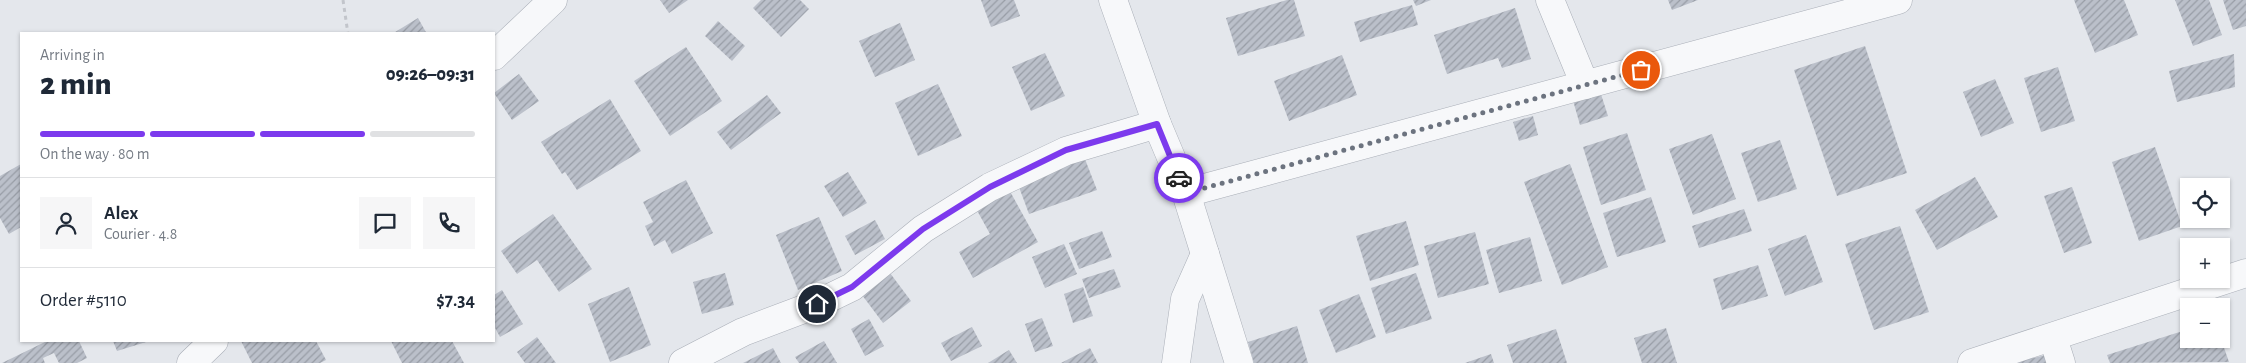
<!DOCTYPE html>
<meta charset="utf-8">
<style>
:root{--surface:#fff;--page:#f6f6f7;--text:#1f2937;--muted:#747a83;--line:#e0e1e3;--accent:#7c3aed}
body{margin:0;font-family:"Alegreya Sans",sans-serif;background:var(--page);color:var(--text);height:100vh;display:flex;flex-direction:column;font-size:19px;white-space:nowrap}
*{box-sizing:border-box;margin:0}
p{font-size:16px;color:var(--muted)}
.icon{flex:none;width:28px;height:28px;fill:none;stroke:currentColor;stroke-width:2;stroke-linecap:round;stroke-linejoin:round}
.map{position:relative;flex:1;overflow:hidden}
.drawer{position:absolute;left:20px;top:32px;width:475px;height:310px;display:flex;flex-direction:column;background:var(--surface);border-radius:0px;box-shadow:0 1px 4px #0004}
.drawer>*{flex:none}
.tools{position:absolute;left:2180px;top:178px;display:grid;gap:10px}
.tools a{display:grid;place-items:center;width:50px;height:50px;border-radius:0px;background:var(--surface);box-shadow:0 1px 4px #0004;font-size:25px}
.pin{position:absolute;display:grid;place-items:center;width:42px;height:42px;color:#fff;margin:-21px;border:2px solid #fff;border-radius:50%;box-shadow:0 1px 5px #0007}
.courier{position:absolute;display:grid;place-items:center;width:50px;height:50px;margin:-25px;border:4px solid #7c3aed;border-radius:50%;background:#fff;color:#222;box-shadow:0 1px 6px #0007}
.overview em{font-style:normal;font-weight:800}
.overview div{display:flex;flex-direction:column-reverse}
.overview{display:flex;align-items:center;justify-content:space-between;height:85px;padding:0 20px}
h1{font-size:32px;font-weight:800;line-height:38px}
.bar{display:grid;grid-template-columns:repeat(4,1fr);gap:8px 5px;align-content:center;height:60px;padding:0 20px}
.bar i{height:6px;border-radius:4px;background:var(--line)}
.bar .selected{background:var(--accent)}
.bar p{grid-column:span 4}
.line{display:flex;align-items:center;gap:12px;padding:0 20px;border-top:1px solid var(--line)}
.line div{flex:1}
.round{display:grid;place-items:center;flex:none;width:52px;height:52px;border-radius:0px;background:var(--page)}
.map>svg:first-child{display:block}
.building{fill:url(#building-hatch)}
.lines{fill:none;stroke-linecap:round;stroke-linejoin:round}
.street-casing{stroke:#a9aeb7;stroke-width:29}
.path{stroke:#c2c5cb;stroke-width:3;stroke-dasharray:4 4;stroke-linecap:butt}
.street{stroke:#f7f8fa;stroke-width:28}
.done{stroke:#6c737f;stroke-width:5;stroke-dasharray:0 9}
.route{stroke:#7c3aed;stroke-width:6}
</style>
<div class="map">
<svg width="2246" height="363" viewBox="0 0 2246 363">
<defs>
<pattern id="building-hatch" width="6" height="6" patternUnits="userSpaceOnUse" patternTransform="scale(1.25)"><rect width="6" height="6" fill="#bbc0ca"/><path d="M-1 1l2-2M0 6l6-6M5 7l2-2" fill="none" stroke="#989da6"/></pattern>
</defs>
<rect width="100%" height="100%" fill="#e4e7ec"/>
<g class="building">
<polygon points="660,0 688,0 669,13"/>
<polygon points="761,0 800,0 809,9 781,37 753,8"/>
<polygon points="981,0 1014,0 1020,16 991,27"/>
<polygon points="1287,0 1294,0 1305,36 1238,56 1226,18"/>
<polygon points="1413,0 1431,0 1416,6"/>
<polygon points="1668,0 1698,0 1672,10"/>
<polygon points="2074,0 2124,0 2138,35 2095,53"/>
<polygon points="2175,0 2209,0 2222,35 2193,46"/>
<polygon points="2223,0 2246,0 2246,26 2233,30"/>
<polygon points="1412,5 1418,25 1360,42 1354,22"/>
<polygon points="1515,8 1531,59 1502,68 1498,58 1447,74 1434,35"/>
<polygon points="418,18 427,34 392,34"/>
<polygon points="718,21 745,46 732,61 705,36"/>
<polygon points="900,23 915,60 875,77 859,41"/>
<polygon points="1865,46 1907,173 1837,196 1794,70"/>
<polygon points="686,47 722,101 670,136 634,81"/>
<polygon points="1045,53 1065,96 1031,111 1012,67"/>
<polygon points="2234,54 2235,87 2177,102 2169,71"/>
<polygon points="1342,55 1357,95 1289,121 1274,81"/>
<polygon points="2058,67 2075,121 2041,132 2024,78"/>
<polygon points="519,74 539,101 512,120 494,93"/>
<polygon points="1995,79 2014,123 1981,137 1963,92"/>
<polygon points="938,84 962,136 918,156 895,103"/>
<polygon points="1599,88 1608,116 1580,125 1572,97"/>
<polygon points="767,95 781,113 731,150 717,132"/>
<polygon points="610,99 641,151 577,190 565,172 562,174 541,142"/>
<polygon points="1533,116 1538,135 1519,141 1513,122"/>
<polygon points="1627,133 1646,190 1601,205 1583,147"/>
<polygon points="1712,134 1736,199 1693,215 1669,149"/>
<polygon points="1780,140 1797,189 1758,202 1741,153"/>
<polygon points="2155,147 2182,226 2139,241 2112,162"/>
<polygon points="1083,154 1097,190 1029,214 1016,179"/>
<polygon points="21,164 21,227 9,234 0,218 0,176"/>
<polygon points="1570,164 1608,267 1562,285 1524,182"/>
<polygon points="848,172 867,203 843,217 824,186"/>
<polygon points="1975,177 1998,217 1937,250 1915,210"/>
<polygon points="686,180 713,233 672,254 665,240 654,246 645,226 653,222 643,202"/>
<polygon points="1007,186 1038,242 973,278 959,252 990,234 974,205"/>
<polygon points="2072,187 2092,243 2064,253 2044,196"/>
<polygon points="1651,197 1666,242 1617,257 1603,213"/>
<polygon points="1744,209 1752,231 1699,248 1692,226"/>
<polygon points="553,214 592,269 559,292 537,260 517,274 501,251"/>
<polygon points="819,217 842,271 798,290 776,235"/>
<polygon points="875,220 885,239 855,255 845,236"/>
<polygon points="1406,221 1419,265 1370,281 1356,236"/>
<polygon points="1900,226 1929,312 1874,330 1845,244"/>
<polygon points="1102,231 1112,257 1079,269 1069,243"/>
<polygon points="1475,232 1489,284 1438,298 1424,246"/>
<polygon points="1806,235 1823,282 1785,296 1768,249"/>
<polygon points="1530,237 1542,281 1499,293 1486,250"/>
<polygon points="1064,244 1077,274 1045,288 1032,257"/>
<polygon points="884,265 911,301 883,323 856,287"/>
<polygon points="1758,265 1768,296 1722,310 1713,279"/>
<polygon points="1114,269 1121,287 1089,298 1082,279"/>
<polygon points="725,273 734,305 702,314 693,282"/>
<polygon points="1416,273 1432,319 1386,334 1371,288"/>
<polygon points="629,287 651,345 610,362 588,304"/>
<polygon points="1083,287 1093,316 1073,323 1064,294"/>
<polygon points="502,290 523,324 500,337 494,326 494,295"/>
<polygon points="1359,294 1376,337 1336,353 1319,310"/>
<polygon points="1042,318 1053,346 1035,352 1025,324"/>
<polygon points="869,319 884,346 865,356 851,329"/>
<polygon points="1297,326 1308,363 1254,363 1248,342"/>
<polygon points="972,327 982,346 951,361 941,343"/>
<polygon points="1666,328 1677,363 1642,363 1634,338"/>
<polygon points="1556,329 1567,363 1513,363 1507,345"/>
<polygon points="2189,329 2189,339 2221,339 2229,362 2110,363 2107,355"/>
<polygon points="537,337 556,363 525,363 517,352"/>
<polygon points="47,341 79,341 87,358 77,363 59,363 54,353 43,358 45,363 2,363"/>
<polygon points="113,341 146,341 146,342 117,351"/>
<polygon points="241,341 316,341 326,360 320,363 252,363"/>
<polygon points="391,341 452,341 464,363 402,363"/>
<polygon points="824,341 837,363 799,363 795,357"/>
<polygon points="773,348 781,363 743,363"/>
<polygon points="1090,348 1098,363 1061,363"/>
<polygon points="1009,350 1017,363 988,363"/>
<polygon points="1491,354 1494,363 1465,363"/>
<polygon points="2049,354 2051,363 2018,363 2018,362"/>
</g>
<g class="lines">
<g class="street-casing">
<g id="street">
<polyline points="1113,0 1157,124 1186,193 1239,363"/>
<polyline points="1550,0 1585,85"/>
<polyline points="494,56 553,0"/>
<polyline points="1186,193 1898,0"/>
<polyline points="2053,338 2061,363"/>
<polyline points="191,363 214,341"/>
<polyline points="683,363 743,332 817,304 852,287 923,229 990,187 1066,151 1157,124"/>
<polyline points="1176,363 1185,299 1205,254"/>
<polyline points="1972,363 2246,273"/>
</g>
</g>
<polyline class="path" points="343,0 348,34"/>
<use href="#street" class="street"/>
</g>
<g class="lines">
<polyline class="done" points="1179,178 1186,193 1641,70"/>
<polyline class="route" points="817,304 852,287 923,229 990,187 1066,150 1157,124 1179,178"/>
</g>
</svg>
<div class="tools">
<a><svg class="icon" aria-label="locate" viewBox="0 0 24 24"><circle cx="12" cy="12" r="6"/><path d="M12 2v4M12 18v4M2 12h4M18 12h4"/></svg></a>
<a>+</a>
<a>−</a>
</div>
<div class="pin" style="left:1641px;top:70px;background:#ea580c"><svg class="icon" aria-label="bag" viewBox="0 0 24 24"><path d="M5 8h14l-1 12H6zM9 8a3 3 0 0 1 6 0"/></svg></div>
<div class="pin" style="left:817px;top:304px;background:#1f2937"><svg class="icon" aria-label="home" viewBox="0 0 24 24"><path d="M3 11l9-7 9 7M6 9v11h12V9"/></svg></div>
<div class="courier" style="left:1179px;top:178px"><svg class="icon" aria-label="car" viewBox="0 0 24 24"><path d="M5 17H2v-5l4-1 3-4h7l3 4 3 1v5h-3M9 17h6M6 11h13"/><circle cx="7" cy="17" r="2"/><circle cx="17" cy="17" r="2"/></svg></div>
<section class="drawer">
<div class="overview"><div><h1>2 min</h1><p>Arriving in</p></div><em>09:26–09:31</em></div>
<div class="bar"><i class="selected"></i><i class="selected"></i><i class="selected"></i><i></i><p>On the way · 80 m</p></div>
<div class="line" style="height:90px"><a class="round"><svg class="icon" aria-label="person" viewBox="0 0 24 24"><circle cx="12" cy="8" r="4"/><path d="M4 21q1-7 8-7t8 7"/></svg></a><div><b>Alex</b><p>Courier · 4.8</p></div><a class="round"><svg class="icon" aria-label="chat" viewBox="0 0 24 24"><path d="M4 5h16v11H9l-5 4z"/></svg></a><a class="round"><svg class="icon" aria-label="phone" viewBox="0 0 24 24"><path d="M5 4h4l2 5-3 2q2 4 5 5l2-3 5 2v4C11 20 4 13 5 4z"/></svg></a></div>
<div class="line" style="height:65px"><div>Order #5110</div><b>$7.34</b></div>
</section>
</div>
